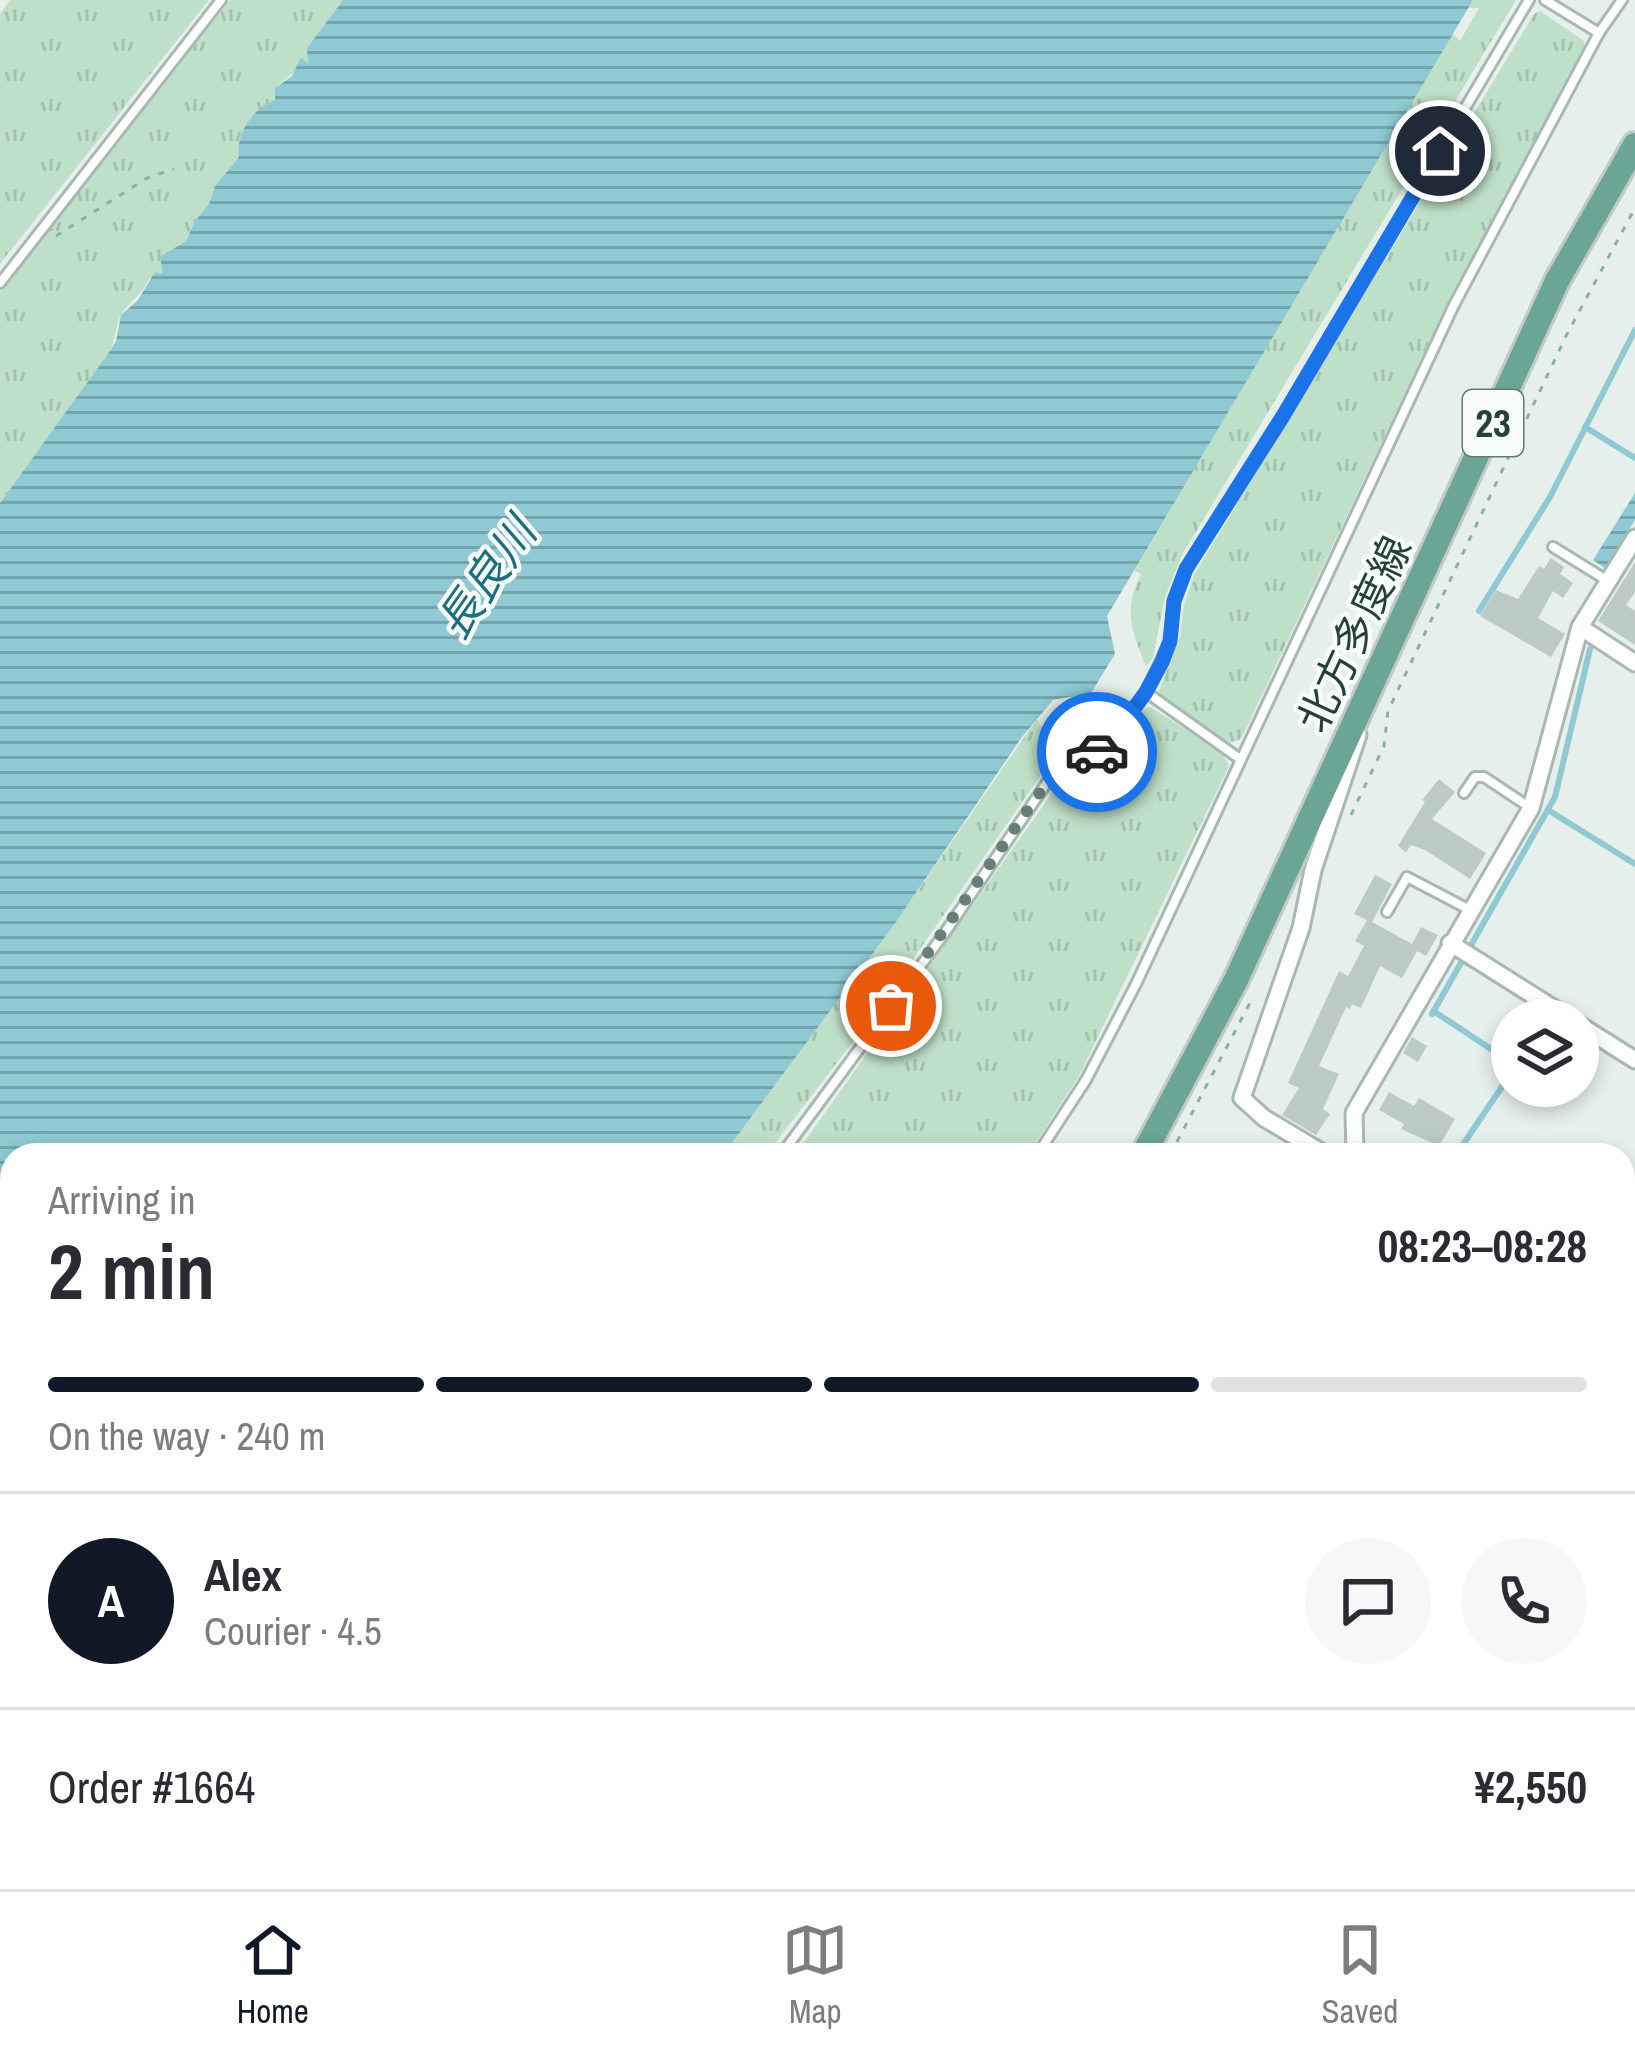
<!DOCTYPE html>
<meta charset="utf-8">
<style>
:root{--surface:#fff;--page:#f7f7f7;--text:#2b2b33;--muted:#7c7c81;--line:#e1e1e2;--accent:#111827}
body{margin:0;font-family:"Archivo Narrow","Noto Sans JP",sans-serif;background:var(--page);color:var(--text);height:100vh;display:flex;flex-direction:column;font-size:45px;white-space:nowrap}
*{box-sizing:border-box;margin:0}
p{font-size:39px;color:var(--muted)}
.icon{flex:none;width:66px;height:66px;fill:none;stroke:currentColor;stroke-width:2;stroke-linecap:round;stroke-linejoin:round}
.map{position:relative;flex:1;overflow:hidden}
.panel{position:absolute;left:0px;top:1143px;width:1635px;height:747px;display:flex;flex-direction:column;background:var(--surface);border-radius:36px 36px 0 0;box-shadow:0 6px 18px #0003}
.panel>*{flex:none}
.fabs{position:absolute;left:1491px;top:999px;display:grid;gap:24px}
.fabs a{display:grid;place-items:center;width:108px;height:108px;border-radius:50%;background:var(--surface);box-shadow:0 6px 18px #0003;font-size:60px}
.pin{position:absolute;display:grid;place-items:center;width:102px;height:102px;color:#fff;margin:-51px;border:6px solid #fff;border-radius:50%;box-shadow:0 3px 12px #0007}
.courier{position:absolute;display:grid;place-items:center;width:120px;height:120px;margin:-60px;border:9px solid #1a73e8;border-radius:50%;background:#fff;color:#222;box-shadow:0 3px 15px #0007}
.head em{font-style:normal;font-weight:700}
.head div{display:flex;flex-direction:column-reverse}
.head{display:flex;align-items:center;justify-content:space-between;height:204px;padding:0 48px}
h1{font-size:78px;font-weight:700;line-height:90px}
.bar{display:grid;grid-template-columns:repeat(4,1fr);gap:18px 12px;align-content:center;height:144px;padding:0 48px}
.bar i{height:15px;border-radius:9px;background:var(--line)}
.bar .selected{background:var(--accent)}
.bar p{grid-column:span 4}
.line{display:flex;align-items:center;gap:30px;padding:0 48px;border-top:3px solid var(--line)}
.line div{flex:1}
.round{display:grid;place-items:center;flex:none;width:126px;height:126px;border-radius:63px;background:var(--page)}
.dock{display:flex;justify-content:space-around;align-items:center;height:168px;border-top:3px solid var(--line);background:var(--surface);font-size:33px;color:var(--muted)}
.dock a{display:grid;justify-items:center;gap:6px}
.dock .selected{color:var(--accent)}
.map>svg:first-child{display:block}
.built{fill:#d4dfda}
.grass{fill:url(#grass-tufts)}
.water{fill:url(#water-rules)}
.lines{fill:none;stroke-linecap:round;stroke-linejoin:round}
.stream{stroke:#8ec9d4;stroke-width:6}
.building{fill:#bbcac4}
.lane-casing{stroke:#a8b8b2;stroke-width:14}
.street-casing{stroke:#a8b8b2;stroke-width:21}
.primary-casing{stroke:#c2cac8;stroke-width:30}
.path{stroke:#86b3a5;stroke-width:3;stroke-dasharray:6 9;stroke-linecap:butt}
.lane{stroke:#fff;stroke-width:8}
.street{stroke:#fff;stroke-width:15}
.primary{stroke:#6aa596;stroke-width:24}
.done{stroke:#687f78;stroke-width:12;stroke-dasharray:0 21.6}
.route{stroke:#1a73e8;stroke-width:15}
.labels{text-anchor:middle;stroke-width:9;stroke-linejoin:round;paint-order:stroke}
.shield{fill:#f7fbf9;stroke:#637a73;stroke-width:3}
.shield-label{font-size:39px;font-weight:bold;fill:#24423a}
.street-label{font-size:42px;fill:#24423a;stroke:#f7fbf9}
.water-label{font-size:45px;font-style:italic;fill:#1c6f80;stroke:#f7fbf9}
</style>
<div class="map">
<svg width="1635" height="1889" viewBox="0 0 1635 1889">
<defs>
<pattern id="grass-tufts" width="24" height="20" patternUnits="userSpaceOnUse" patternTransform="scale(3)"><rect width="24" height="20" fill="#bfe0c8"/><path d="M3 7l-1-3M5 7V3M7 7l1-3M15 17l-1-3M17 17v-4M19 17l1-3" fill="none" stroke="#a4c1ad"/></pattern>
<pattern id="water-rules" width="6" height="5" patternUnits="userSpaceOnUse" patternTransform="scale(3)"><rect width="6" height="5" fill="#8ec9d4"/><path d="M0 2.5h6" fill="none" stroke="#74a5ad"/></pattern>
</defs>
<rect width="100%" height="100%" fill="#e6efeb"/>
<polygon class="built" points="1623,1373 1635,1381 1635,1624 1623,1631"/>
<g class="grass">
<polygon points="10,0 209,0 0,264 0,14"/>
<path d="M230,0H343L307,48L308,65L300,67L278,85L275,100L239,157L215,186L209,204L195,221L186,241L161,257L164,275L149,279C142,295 131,300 122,313C115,325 116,341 108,355L0,503V293Z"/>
<path d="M1473,0H1516L1182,555L1165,597L1153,658L1146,666C1131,630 1123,610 1141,574L1134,571L1452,33L1460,41L1479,8H1468Z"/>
<polygon points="1540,11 1584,41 1585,50 1448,302 1244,733 1239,740 1229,743 1158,693 1180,637 1184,605 1194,575 1534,14"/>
<polygon points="1150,707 1221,751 1229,766 1079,1076 1028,1155 795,1155 1055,789 1119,742 1144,709"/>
<polygon points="1105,714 1114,715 1089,743 1055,760 1043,772 879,1008 766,1155 723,1155 896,922 1037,719 1044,732"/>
<polygon points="176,1878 287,1878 276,1889 166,1889"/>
</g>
<g class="water">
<path d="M343,0H1473L1107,616L1115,654L1091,693L1053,700L1022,737L896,922L723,1155H12V1878H96L86,1889H0V503L108,354L116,341L121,315L138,300L155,272L163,274L160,257L186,241L195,221L209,204L215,186L239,157C235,134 254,107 275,100V88L292,76L301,57L308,63L307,48Z"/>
<polygon points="1635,493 1635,520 1605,568 1593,560"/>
</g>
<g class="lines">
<g class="stream">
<polyline points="1585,427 1635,458"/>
<polyline points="1479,611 1550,497 1635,330"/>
<polyline points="1548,810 1635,864"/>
<polyline points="1435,1012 1512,1063"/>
<polyline points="1432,1014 1555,797 1590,649"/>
<polyline points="1476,1155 1462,1146 1512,1072"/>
<polyline points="1623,1248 1635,1256"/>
<polyline points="774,1878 787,1889"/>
<polyline points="1292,1878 1304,1889"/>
<polyline points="543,1889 553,1878"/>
<polyline points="695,1889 705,1878"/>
<polyline points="1371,1889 1381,1878"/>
</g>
</g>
<g class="building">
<polygon points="1551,558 1564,567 1560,574 1573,583 1563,598 1553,591 1538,618 1565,634 1551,657 1480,616 1496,590 1518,599 1539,566 1544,569"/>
<polygon points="1635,562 1635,592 1626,605 1635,611 1635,645 1598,621"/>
<polygon points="1439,779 1455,792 1432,819 1486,853 1470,879 1425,850 1411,845 1406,852 1398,846 1425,802 1422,800"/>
<polygon points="1375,875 1392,884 1372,922 1412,944 1421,927 1438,935 1426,956 1417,951 1402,978 1380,966 1361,1008 1352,1004 1350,1009 1346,1007 1319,1066 1339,1074 1323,1109 1330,1114 1316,1135 1282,1115 1299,1088 1288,1083 1339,971 1348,976 1364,946 1355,941 1367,920 1354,914"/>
<polygon points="1412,1037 1427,1046 1418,1062 1403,1053"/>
<polygon points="1389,1092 1414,1106 1419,1098 1455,1119 1439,1146 1401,1129 1404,1124 1379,1110"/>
</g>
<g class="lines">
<g class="lane-casing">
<g id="lane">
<polyline points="1545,0 1599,33"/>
<polyline points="0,283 221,0"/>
<polyline points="1553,547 1608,581"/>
<polyline points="1146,692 1240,759"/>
<polyline points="1464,793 1475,777 1484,777 1529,807"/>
<polyline points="1387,912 1407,877 1470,910"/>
<polyline points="781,1155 944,934 1048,781 1106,747 1146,692 1170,641 1174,601 1186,569 1283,416 1529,0"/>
<polyline points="1037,1155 1086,1080 1136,984 1454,305 1599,33 1622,0"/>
<polyline points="148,1889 159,1878"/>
<polyline points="299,1889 310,1878"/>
</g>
</g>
<g class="street-casing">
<g id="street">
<polyline points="1580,627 1635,663"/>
<polyline points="1450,943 1572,1020"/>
<polyline points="1578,1024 1635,1060"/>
<polyline points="1326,1155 1264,1118 1242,1098 1301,928 1313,870 1358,735"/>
<polyline points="1355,1155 1354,1113 1531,808 1580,627 1635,538"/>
<polyline points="1623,1365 1635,1373"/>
<polyline points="1623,1638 1635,1631"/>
<polyline points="754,1878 767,1889"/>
<polyline points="1027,1878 1039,1889"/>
<polyline points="1306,1878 1319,1889"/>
<polyline points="1530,1878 1541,1889"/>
<polyline points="715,1889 725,1878"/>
<polyline points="1382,1889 1391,1878"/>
<polyline points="1625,1889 1635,1875"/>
</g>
</g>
<g class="primary-casing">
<g id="primary">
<polyline points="1143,1155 1236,980 1557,281 1635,145"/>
<polyline points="420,1889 432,1878"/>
</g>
</g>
<g class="path">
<polyline points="56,236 147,178 174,169"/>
<polyline points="1351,815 1384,746 1388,711 1567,334 1635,208"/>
<polyline points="1170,1155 1253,997"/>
<polyline points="465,1889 471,1878"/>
</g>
<use href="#lane" class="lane"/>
<use href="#street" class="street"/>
<use href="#primary" class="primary"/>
</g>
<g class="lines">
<polyline class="done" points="891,1006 1048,781 1097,752"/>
<polyline class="route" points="1097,752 1106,747 1146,692 1162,662 1170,641 1174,601 1186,569 1283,416 1440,151"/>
</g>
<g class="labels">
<rect class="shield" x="1463" y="390" width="60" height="66" rx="9"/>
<g class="shield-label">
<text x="1493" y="437">23</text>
</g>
<g class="street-label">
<text transform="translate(1354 634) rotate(-65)" y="15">北方多度線</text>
</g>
<g class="water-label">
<text transform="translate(486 578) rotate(-55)" y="16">長良川</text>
</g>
</g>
</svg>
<div class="fabs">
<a><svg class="icon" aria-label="layers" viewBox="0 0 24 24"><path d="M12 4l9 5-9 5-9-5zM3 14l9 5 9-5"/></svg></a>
</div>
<div class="pin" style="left:891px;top:1006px;background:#ea580c"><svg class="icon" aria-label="bag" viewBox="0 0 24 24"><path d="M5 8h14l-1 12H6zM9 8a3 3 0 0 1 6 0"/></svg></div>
<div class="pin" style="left:1440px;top:151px;background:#1f2937"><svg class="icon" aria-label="home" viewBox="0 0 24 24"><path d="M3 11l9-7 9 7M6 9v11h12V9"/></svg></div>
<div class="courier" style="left:1097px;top:752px"><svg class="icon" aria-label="car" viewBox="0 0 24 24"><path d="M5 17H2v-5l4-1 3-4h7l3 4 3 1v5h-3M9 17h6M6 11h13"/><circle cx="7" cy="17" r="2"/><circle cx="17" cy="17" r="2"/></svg></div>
<section class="panel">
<div class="head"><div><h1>2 min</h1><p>Arriving in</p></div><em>08:23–08:28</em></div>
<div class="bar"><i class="selected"></i><i class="selected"></i><i class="selected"></i><i></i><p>On the way · 240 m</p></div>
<div class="line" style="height:216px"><b class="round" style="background:var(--accent);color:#fff">A</b><div><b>Alex</b><p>Courier · 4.5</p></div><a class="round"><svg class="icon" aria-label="chat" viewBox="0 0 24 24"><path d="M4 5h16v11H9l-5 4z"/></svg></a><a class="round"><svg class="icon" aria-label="phone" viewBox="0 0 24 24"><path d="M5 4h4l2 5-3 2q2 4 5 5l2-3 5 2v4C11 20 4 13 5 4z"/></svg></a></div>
<div class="line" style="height:156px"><div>Order #1664</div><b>¥2,550</b></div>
</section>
</div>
<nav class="dock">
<a class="selected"><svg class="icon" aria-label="home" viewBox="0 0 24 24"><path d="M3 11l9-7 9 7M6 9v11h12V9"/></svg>Home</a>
<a><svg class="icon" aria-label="map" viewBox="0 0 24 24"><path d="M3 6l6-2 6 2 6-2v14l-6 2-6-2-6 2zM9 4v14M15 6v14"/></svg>Map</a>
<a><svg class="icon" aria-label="saved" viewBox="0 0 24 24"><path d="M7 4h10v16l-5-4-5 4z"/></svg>Saved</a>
</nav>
